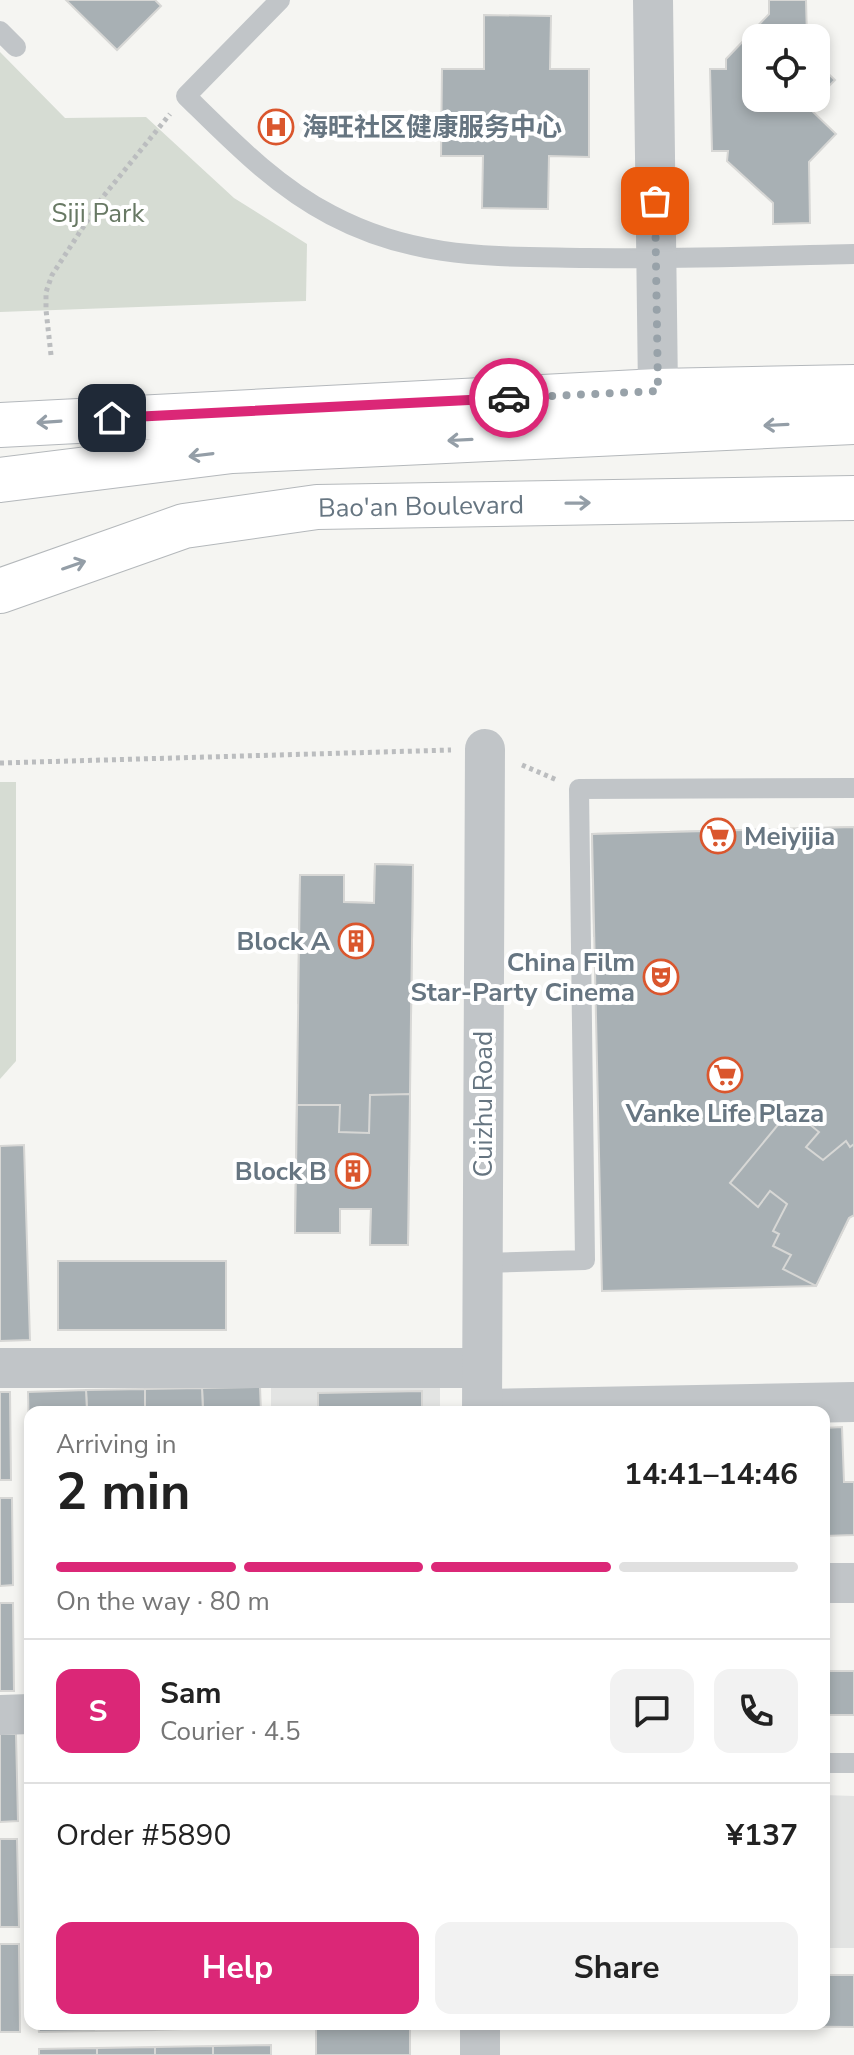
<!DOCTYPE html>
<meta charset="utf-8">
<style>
:root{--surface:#fff;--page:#f2f2f2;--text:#222;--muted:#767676;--line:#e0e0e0;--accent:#db2777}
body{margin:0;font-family:"Nunito Sans","Noto Sans SC",sans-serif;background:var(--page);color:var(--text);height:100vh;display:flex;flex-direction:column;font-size:30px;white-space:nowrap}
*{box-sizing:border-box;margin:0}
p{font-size:26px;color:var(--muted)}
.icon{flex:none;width:44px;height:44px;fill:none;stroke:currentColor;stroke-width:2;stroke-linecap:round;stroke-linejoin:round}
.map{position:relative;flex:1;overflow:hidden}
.panel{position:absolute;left:24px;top:1406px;width:806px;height:624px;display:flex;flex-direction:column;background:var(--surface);border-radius:16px;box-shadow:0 4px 12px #0003}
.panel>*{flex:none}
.buttons{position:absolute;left:742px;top:24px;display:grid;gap:16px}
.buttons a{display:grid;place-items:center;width:88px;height:88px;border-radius:16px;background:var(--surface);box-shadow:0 4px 12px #0003;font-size:40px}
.pin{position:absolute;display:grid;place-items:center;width:68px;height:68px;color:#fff;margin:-34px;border-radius:16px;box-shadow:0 4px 12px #0006}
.courier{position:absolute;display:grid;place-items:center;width:80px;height:80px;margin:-40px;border:6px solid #db2777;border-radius:50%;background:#fff;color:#222;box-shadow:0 2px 10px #0007}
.summary em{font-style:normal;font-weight:700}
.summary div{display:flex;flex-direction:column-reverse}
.summary{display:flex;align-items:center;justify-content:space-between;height:136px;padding:0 32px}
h1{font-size:52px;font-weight:700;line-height:60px}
.bar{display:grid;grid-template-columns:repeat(4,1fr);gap:12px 8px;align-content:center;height:96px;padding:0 32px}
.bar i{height:10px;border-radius:6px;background:var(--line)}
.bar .on{background:var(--accent)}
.bar p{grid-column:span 4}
.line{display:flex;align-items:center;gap:20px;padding:0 32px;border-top:2px solid var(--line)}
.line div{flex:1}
.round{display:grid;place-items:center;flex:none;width:84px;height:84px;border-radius:16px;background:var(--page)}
.button{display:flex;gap:16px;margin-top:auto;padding:16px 32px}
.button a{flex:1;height:92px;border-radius:16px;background:var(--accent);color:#fff;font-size:32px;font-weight:700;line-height:92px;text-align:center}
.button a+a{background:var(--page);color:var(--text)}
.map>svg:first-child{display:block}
.built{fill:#e3e4e3}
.green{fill:#d6dcd3}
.building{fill:#a8b0b4;stroke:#d7d7d5;stroke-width:2}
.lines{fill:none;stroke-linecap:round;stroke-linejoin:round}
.secondary-casing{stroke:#b4b8bc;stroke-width:46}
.primary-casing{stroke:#b4b8bb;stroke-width:46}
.path{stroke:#bbbdbf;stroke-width:5;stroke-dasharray:4 4;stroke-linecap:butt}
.lane{stroke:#c1c5c8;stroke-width:20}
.street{stroke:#c1c5c8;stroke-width:40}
.secondary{stroke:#fff;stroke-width:44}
.primary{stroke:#fff;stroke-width:44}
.oneway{stroke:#949ea7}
.done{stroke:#98a2a9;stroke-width:8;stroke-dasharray:0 14.4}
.route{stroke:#db2777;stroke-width:10}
.labels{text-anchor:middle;stroke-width:8;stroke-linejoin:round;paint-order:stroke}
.poi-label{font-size:26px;font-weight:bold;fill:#667581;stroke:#fff;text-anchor:end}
.park-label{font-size:26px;fill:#687964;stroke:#fff}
.street-label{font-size:26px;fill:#667581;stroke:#fff}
</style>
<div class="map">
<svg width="854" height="2055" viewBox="0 0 854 2055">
<rect width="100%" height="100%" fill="#f5f5f2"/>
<g class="built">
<rect x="271" y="1383" width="169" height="29"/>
<polygon points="824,1795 854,1796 854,1948 824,1948"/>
</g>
<g class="green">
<polygon points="0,52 65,118 146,117 234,198 307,244 306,301 0,312"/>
<polygon points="0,782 16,782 16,1061 0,1079"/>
</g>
<g class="building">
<polygon points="66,0 155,0 161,6 117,50"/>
<polygon points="769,0 806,0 807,38 756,38 756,98 816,98 816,62 835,80 808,107 836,134 809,162 810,223 773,224 773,203 727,161 728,151 712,151 710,69 726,69 726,59 769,14"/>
<polygon points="484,15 551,16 550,69 589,69 589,157 549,156 548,209 482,208 483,156 441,156 442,69 484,69"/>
<polygon points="854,827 854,930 806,931 805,886 654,889 655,934 594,936 592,834"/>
<polygon points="854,827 854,1215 849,1218 816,1286 602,1291 592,834"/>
<polygon points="375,864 413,865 411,1016 373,1015 374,979 343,979 343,1003 298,1003 300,875 344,875 344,902 374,903"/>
<polygon points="375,864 413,865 408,1245 370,1245 371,1209 340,1209 340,1233 295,1233 300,875 344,875 344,902 374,903"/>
<polygon points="410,1094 408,1245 370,1245 371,1209 340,1209 340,1233 295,1233 297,1105 340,1105 339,1132 369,1133 370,1095"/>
<polygon points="791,1109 819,1132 806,1147 823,1160 846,1141 850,1147 854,1144 854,1215 849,1218 816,1286 783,1269 791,1255 773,1246 779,1234 773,1231 787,1204 770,1191 758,1207 730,1183"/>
<polygon points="24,1145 30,1340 0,1341 0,1146"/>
<rect x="58" y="1261" width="168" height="69"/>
<polygon points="260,1387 261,1412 203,1412 202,1388"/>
<polygon points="202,1388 203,1412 145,1412 145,1389"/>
<polygon points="145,1389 145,1412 87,1412 86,1390"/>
<polygon points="86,1390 87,1412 30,1412 30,1480 28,1392"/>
<polygon points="422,1391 422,1412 318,1412 318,1393"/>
<polygon points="0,1392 10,1392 11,1480 0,1480"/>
<polygon points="842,1427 844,1482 854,1482 854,1535 824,1536 824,1428"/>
<polygon points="0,1498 12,1498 13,1585 0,1586"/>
<polygon points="0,1603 13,1603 14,1691 0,1691"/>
<rect x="824" y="1671" width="30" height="44"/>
<polygon points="0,1734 16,1734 18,1821 0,1822"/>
<polygon points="0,1839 17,1839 19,1927 0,1927"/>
<polygon points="0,1944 19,1944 20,2032 0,2032"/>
<polygon points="824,1975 854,1975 854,2027 580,2025 824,2024"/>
<polygon points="38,2024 96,2024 96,2031 39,2032"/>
<polygon points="96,2024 155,2024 155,2030 96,2031"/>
<polygon points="155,2024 213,2024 213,2028 155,2030"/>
<polygon points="213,2024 271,2024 271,2027 213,2028"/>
<rect x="316" y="2024" width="94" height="31"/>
<polygon points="271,2045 271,2055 213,2055 213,2046"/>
<polygon points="213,2046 213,2055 155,2055 155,2047"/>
<polygon points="155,2047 155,2055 97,2055 97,2048"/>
<polygon points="97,2048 97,2055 39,2055 39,2049"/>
</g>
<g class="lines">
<g class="secondary-casing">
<polyline id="secondary" points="0,425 658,391 854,387"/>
</g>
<g class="primary-casing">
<g id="primary">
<polyline points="0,480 232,451 854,422"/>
<polyline points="0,591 184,526 317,507 854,498"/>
</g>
</g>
<g class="path">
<polyline points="51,355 46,310 46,292 52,275 102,198 170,114"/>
<polyline points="0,763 451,750"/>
<polyline points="522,765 557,780"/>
</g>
<g class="lane">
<path d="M280,0L186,96C231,140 275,186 331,215C416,260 493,256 586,258C675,259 765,256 854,254"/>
<polyline points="0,31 16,47"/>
<polyline points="483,1263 585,1260 579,789 854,788"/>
<polyline points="824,1763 854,1763"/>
</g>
<g class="street">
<polyline points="653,0 658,391"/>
<polyline points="0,1368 482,1368"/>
<polyline points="482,1409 854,1402"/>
<polyline points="482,1412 485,749"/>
<polyline points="824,1583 854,1583"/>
<polyline points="0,1715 30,1714"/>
<polyline points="480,2055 480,2024"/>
</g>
<use href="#secondary" class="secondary"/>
<use href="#primary" class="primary"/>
</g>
<defs><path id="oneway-shaft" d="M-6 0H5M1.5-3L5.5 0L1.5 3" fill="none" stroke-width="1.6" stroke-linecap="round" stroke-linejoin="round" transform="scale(2)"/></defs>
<g class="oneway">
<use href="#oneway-shaft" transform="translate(49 422) rotate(176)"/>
<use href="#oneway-shaft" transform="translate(776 425) rotate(177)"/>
<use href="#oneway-shaft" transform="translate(460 440) rotate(177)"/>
<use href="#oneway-shaft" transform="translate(201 455) rotate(173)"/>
<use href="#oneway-shaft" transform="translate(578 503) rotate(-1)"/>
<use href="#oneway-shaft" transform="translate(74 565) rotate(-19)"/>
</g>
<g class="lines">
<polyline class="done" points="509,398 658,391 655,201"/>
<polyline class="route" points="112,418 509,398"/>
</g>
<defs>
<g id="hospital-ring" transform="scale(1.8)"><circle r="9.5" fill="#fff" stroke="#da562d" stroke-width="1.5"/><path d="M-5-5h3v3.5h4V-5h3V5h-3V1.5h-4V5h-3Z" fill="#da562d"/></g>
<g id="supermarket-ring" transform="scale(1.8)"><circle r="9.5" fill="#fff" stroke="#da562d" stroke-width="1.5"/><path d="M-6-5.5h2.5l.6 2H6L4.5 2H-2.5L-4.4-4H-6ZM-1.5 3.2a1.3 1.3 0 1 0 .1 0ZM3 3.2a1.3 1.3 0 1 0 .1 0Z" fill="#da562d"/></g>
<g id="building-ring" transform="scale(1.8)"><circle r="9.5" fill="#fff" stroke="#da562d" stroke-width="1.5"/><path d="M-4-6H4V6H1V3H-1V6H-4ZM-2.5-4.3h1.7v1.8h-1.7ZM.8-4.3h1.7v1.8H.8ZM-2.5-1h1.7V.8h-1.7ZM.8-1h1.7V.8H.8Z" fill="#da562d"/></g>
<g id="theatre-ring" transform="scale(1.8)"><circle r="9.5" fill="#fff" stroke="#da562d" stroke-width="1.5"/><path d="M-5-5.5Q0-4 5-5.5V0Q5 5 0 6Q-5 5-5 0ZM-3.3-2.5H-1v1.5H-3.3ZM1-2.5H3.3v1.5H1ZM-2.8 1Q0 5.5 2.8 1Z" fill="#da562d"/></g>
</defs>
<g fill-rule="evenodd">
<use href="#hospital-ring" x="276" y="127"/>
<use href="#supermarket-ring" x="718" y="836"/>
<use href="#building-ring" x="356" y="941"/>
<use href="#theatre-ring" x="661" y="977"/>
<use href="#supermarket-ring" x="725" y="1075"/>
<use href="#building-ring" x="353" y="1171"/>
</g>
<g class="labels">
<g class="poi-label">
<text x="302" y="136" text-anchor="start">海旺社区健康服务中心</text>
<text x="744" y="845" text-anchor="start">Meiyijia</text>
<text x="330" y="950">Block A</text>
<text x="635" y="971">China Film<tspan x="635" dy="30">Star-Party Cinema</tspan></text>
<text x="725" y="1122" text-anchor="middle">Vanke Life Plaza</text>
<text x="327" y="1180">Block B</text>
</g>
<g class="park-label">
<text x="98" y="222">Siji Park</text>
</g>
<g class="street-label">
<text transform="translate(421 506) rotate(-1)" y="9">Bao'an Boulevard</text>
<text transform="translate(483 1104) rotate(-90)" y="9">Cuizhu Road</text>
</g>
</g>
</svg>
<div class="buttons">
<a><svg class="icon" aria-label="locate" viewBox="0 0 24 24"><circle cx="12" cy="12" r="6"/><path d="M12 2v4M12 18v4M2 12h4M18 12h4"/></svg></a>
</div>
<div class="pin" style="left:655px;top:201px;background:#ea580c"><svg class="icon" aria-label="bag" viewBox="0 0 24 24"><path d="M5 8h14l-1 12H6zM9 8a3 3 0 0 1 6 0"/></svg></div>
<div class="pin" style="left:112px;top:418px;background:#1f2937"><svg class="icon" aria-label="home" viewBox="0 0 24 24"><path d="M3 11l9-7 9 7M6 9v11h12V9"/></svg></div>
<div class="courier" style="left:509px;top:398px"><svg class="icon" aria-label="car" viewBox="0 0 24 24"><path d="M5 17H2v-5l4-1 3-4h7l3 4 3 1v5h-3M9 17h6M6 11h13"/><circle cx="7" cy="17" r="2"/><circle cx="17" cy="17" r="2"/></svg></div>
<section class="panel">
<div class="summary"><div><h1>2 min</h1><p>Arriving in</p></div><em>14:41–14:46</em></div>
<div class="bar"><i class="on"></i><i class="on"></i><i class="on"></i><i></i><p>On the way · 80 m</p></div>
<div class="line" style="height:144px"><b class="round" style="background:var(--accent);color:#fff">S</b><div><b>Sam</b><p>Courier · 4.5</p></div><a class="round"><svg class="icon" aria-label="chat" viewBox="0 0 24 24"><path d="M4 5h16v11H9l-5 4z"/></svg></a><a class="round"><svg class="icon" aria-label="phone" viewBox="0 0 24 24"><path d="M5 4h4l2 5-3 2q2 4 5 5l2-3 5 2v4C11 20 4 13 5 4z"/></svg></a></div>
<div class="line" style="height:104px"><div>Order #5890</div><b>¥137</b></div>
<div class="button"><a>Help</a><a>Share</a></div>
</section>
</div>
